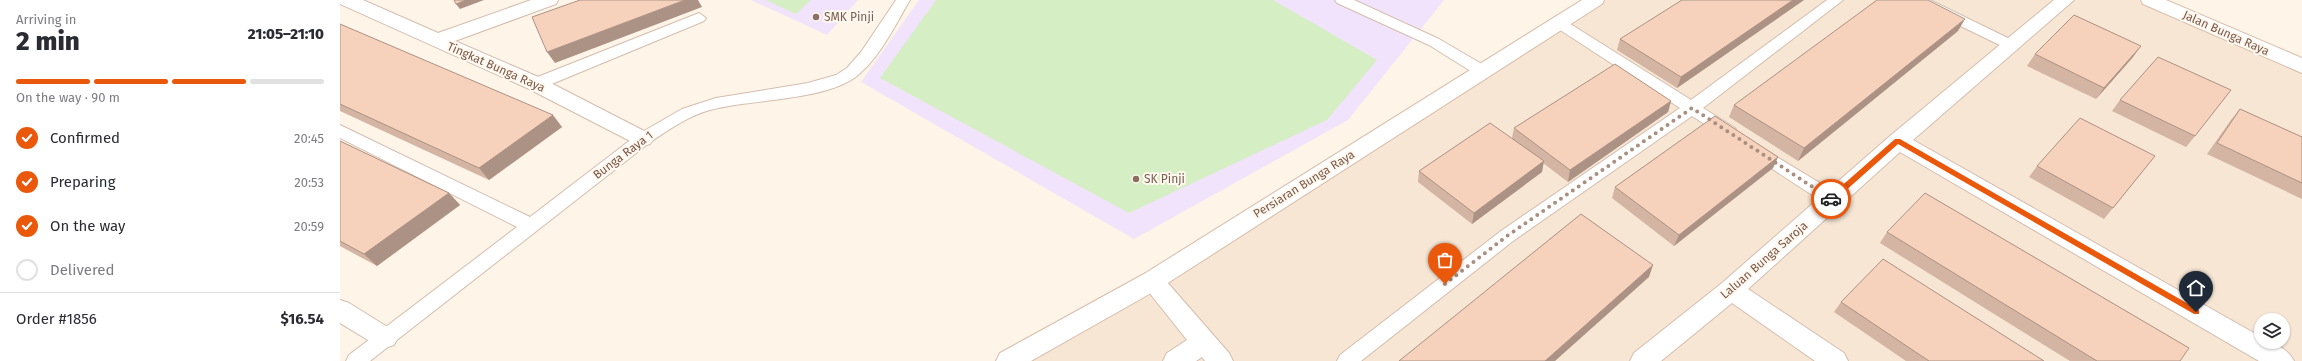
<!DOCTYPE html>
<meta charset="utf-8">
<style>
:root{--surface:#fff;--page:#f7f7f7;--text:#2b2b33;--muted:#7c7c81;--line:#e1e1e2;--accent:#ea580c}
body{margin:0;font-family:"Fira Sans",sans-serif;background:var(--page);color:var(--text);height:100vh;display:flex;flex-direction:column;font-size:15px;white-space:nowrap}
*{box-sizing:border-box;margin:0}
p{font-size:13px;color:var(--muted)}
.icon{flex:none;width:22px;height:22px;fill:none;stroke:currentColor;stroke-width:2;stroke-linecap:round;stroke-linejoin:round}
.map{position:relative;flex:1;overflow:hidden}
.drawer{display:flex;flex-direction:column;background:var(--surface);width:340px}
.drawer>*{flex:none}
.buttons{position:absolute;left:1914px;top:313px;display:grid;gap:8px}
.buttons a{display:grid;place-items:center;width:36px;height:36px;border-radius:50%;background:var(--surface);box-shadow:0 1px 3px #0004;font-size:20px}
.pin{position:absolute;display:grid;place-items:center;width:34px;height:34px;color:#fff;margin:-41px -17px;border-radius:50% 50% 50% 0;rotate:-45deg;box-shadow:0 0 4px #0007}
.pin .icon{rotate:45deg}
.courier{position:absolute;display:grid;place-items:center;width:40px;height:40px;margin:-20px;border:3px solid #ea580c;border-radius:50%;background:#fff;color:#222;box-shadow:0 1px 5px #0007}
.head em{font-style:normal;font-weight:800}
.head div{display:flex;flex-direction:column-reverse}
.head{display:flex;align-items:center;justify-content:space-between;height:68px;padding:0 16px}
h1{font-size:26px;font-weight:800;line-height:30px}
.bar{display:grid;grid-template-columns:repeat(4,1fr);gap:6px 4px;align-content:center;height:48px;padding:0 16px}
.bar i{height:5px;border-radius:3px;background:var(--line)}
.bar .active{background:var(--accent)}
.bar p{grid-column:span 4}
.line{display:flex;align-items:center;gap:10px;padding:0 16px;border-top:1px solid var(--line)}
.line div{flex:1}
ol{padding:0 16px;list-style:none}
li{display:flex;align-items:center;gap:12px;height:44px}
li p{margin-inline-start:auto}
li .icon{padding:4px;border-radius:50%;background:var(--accent);color:#fff;stroke-width:4}
li:last-child{color:var(--muted)}
li i{width:22px;height:22px;border:2px solid var(--line);border-radius:50%}
main{display:flex;flex:1;min-height:0}
.map>svg:first-child{display:block}
.residential{fill:#f7e6d4;fill-rule:evenodd}
.education{fill:#f1e3fb}
.green{fill:#d6eec3}
.lines{fill:none;stroke-linecap:round;stroke-linejoin:round}
.lane-casing{stroke:#d4bdae;stroke-width:2}
.street-casing{stroke:#d4bdae;stroke-width:2}
.secondary-casing{stroke:#d8bdaa;stroke-width:2}
.lane{fill:#fff;fill-rule:evenodd}
.street{fill:#fff;fill-rule:evenodd}
.secondary{fill:#fff;fill-rule:evenodd}
.wall{fill:#d4b4a2}
.shaded-wall{fill:#ac9284}
.building{fill:#f6d1bc;stroke:#ac9284}
.route{fill:#ea580c}
.done{stroke:#a98f80;stroke-width:4;stroke-dasharray:0 7.2}
.education-dot{fill:#8d6e63;stroke:#fff8ef;stroke-width:1.5}
.labels{text-anchor:middle;stroke-width:4;stroke-linejoin:round;paint-order:stroke}
.education-label{font-size:12px;fill:#785e54;stroke:#fff8ef;text-anchor:start}
.street-label{font-size:12px;fill:#7b5848;stroke:#fff8ef}
</style>
<main>
<section class="drawer">
<div class="head"><div><h1>2 min</h1><p>Arriving in</p></div><em>21:05–21:10</em></div>
<div class="bar"><i class="active"></i><i class="active"></i><i class="active"></i><i></i><p>On the way · 90 m</p></div>
<ol>
<li><svg class="icon" aria-label="check" viewBox="0 0 24 24"><path d="M5 12l5 5 9-10"/></svg>Confirmed<p>20:45</p></li>
<li><svg class="icon" aria-label="check" viewBox="0 0 24 24"><path d="M5 12l5 5 9-10"/></svg>Preparing<p>20:53</p></li>
<li><svg class="icon" aria-label="check" viewBox="0 0 24 24"><path d="M5 12l5 5 9-10"/></svg>On the way<p>20:59</p></li>
<li><i></i>Delivered</li>
</ol>
<div class="line" style="height:52px"><div>Order #1856</div><b>$16.54</b></div>
</section>
<div class="map">
<svg width="1962" height="361" viewBox="0 0 1962 361">
<rect width="100%" height="100%" fill="#fef4e7"/>
<path class="residential" d="M1264,0H1810L1962,66V361H683ZM1921,320H1943V342H1921Z"/>
<g class="education">
<polygon points="411,0 518,0 487,35"/>
<polygon points="579,0 1104,0 1008,120 794,239 521,82"/>
</g>
<g class="green">
<polygon points="426,0 471,0 456,14"/>
<polygon points="596,0 933,0 1037,60 987,120 789,213 540,78"/>
</g>
<g class="lines">
<g class="lane-casing">
<g id="lane">
<path d="M556,0H570C555,25 541,56 518,75C488,101 409,99 370,110C348,116 328,130 309,143L30,361H6L9,355L177,227L0,138V125L190,217L297,135L342,109L376,98L468,83L496,75L507,68L521,52Z"/>
<polygon points="995,0 1014,0 1099,39 1147,67 1150,71 1147,75 1137,75 1089,45 997,3"/>
<polygon points="1487,0 1503,0 1363,108 1395,128 1397,132 1395,136 1389,138 1383,136 1352,116 1173,241 1021,361 997,361 1000,355 1161,231 1340,108 1214,26 1212,23 1214,20 1224,20 1351,100"/>
<polygon points="1571,0 1590,0 1676,42 1678,45 1676,48 1666,48 1573,3"/>
<polygon points="359,13 366,18 364,21 202,88 190,88 188,84 190,80"/>
<polygon points="1417,145 1498,194 1501,199 1498,204 1492,205 1486,204 1411,155 1409,151 1411,147"/>
</g>
</g>
<g class="street-casing">
<g id="street">
<polygon points="0,0 23,0 98,33 191,0 218,0 216,4 115,41 203,79 310,134 314,139 310,144 303,146 296,144 189,89 0,4"/>
<path d="M1714,0H1734L1573,140L1921,337V342C1934,342 1948,349 1954,361H1919L1560,152L1408,289L1504,353L1508,361H1475L1392,303L1321,361H1290L1294,353L1382,283L1550,136Z"/>
<polygon points="812,271 820,274 889,353 893,361 865,361 862,357 856,361 823,361 827,353 847,340 800,281 804,274"/>
<polygon points="0,300 9,303 54,331 58,338 54,345 45,348 36,345 0,323"/>
</g>
</g>
<g class="secondary-casing">
<g id="secondary">
<polygon points="1242,0 1264,0 1262,4 820,288 691,361 656,361 660,353 804,274"/>
<polygon points="1801,0 1826,0 1962,58 1962,73 1803,4"/>
</g>
</g>
<use href="#lane" class="lane"/>
<use href="#street" class="street"/>
<use href="#secondary" class="secondary"/>
</g>
<g class="wall">
<polygon points="1464,0 1337,88 1277,50 1280,39"/>
<polygon points="0,24 222,127 149,180 0,111"/>
<polygon points="1618,31 1458,161 1389,117 1394,105"/>
<polygon points="1695,54 1793,57 1756,99 1687,66"/>
<polygon points="1780,100 1855,136 1846,147 1772,111"/>
<polygon points="1331,101 1328,112 1228,182 1203,163 1202,172 1132,224 1078,182 1079,171 1172,138 1174,128"/>
<polygon points="1900,109 1962,137 1962,199 1867,154 1891,120"/>
<polygon points="0,141 109,193 120,205 37,266 0,246"/>
<polygon points="1815,156 1764,219 1689,177 1697,166"/>
<polygon points="1438,157 1433,168 1334,246 1272,198 1275,187"/>
<polygon points="1547,232 1840,361 1730,361 1540,243"/>
<polygon points="1501,302 1704,361 1566,361 1494,312"/>
</g>
<g class="shaded-wall">
<polygon points="126,0 144,0 120,9 116,4"/>
<polygon points="345,0 358,0 362,7 215,63 207,52"/>
<polygon points="1453,0 1464,0 1337,88 1341,77"/>
<polygon points="1625,19 1618,31 1458,161 1464,148"/>
<polygon points="1801,46 1793,57 1756,99 1764,88"/>
<polygon points="1331,101 1328,112 1228,182 1230,170"/>
<polygon points="213,115 222,127 149,180 139,168"/>
<polygon points="1438,157 1433,168 1334,246 1339,235"/>
<polygon points="1204,161 1202,172 1132,224 1134,213"/>
<polygon points="109,193 120,205 37,266 24,254"/>
<polygon points="1313,265 1309,277 1215,361 1205,361"/>
</g>
<g class="building">
<polygon points="114,0 126,0 116,4"/>
<polygon points="240,0 345,0 207,52 192,17"/>
<polygon points="1342,0 1453,0 1341,77 1280,39"/>
<polygon points="1537,0 1588,0 1625,19 1464,148 1394,105"/>
<polygon points="1734,15 1801,46 1764,88 1695,54"/>
<polygon points="0,24 213,115 139,168 0,104"/>
<polygon points="1818,57 1891,90 1855,136 1780,100"/>
<polygon points="1275,64 1331,101 1230,170 1174,128"/>
<polygon points="1900,109 1962,137 1962,183 1877,143"/>
<polygon points="1375,116 1438,157 1339,235 1275,187"/>
<polygon points="1740,118 1815,156 1773,208 1697,166"/>
<polygon points="1150,123 1204,161 1134,213 1079,171"/>
<polygon points="0,141 109,193 24,254 0,241"/>
<polygon points="1585,193 1849,348 1840,361 1757,361 1547,232"/>
<polygon points="1241,214 1313,265 1205,361 1059,361"/>
<polygon points="1543,259 1704,361 1589,361 1501,302"/>
</g>
<polygon class="route" points="1555,139 1560,139 1859,310 1859,314 1854,314 1558,144 1494,201 1489,201 1489,197"/>
<g class="lines">
<polyline class="done" points="1105,284 1167,236 1352,108 1491,199"/>
</g>
<g class="education-dot">
<circle cx="476" cy="17" r="4"/>
<circle cx="796" cy="179" r="4"/>
</g>
<g class="labels">
<g class="education-label">
<text x="484" y="21">SMK Pinji</text>
<text x="804" y="183">SK Pinji</text>
</g>
<g class="street-label">
<text transform="translate(1886 33) rotate(24)" y="4">Jalan Bunga Raya</text>
<text transform="translate(156 67) rotate(24)" y="4">Tingkat Bunga Raya</text>
<text transform="translate(283 155) rotate(-37)" y="4">Bunga Raya 1</text>
<text transform="translate(964 184) rotate(-32)" y="4">Persiaran Bunga Raya</text>
<text transform="translate(1424 260) rotate(-41)" y="4">Laluan Bunga Saroja</text>
</g>
</g>
</svg>
<div class="buttons">
<a><svg class="icon" aria-label="layers" viewBox="0 0 24 24"><path d="M12 4l9 5-9 5-9-5zM3 14l9 5 9-5"/></svg></a>
</div>
<div class="pin" style="left:1105px;top:284px;background:#ea580c"><svg class="icon" aria-label="bag" viewBox="0 0 24 24"><path d="M5 8h14l-1 12H6zM9 8a3 3 0 0 1 6 0"/></svg></div>
<div class="pin" style="left:1856px;top:312px;background:#1f2937"><svg class="icon" aria-label="home" viewBox="0 0 24 24"><path d="M3 11l9-7 9 7M6 9v11h12V9"/></svg></div>
<div class="courier" style="left:1491px;top:199px"><svg class="icon" aria-label="car" viewBox="0 0 24 24"><path d="M5 17H2v-5l4-1 3-4h7l3 4 3 1v5h-3M9 17h6M6 11h13"/><circle cx="7" cy="17" r="2"/><circle cx="17" cy="17" r="2"/></svg></div>
</div>
</main>
